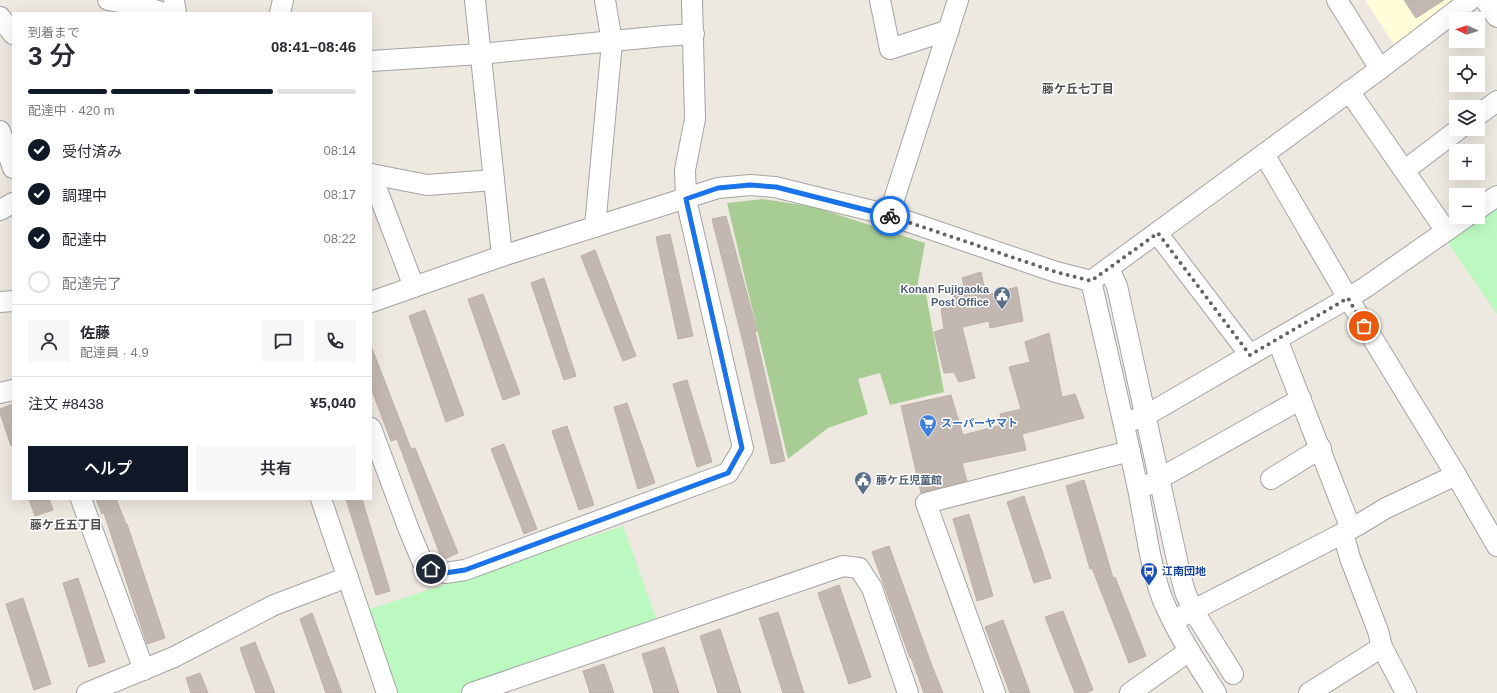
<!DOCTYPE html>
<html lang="ja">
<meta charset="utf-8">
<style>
:root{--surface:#fff;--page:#f7f7f7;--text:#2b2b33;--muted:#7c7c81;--line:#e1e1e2;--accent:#111827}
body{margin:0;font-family:Arial,"Noto Sans JP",sans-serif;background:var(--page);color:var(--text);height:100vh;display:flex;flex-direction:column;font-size:15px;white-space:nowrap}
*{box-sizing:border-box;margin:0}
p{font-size:13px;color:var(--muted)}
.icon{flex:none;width:22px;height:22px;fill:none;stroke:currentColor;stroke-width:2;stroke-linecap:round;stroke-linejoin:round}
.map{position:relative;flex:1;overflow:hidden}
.drawer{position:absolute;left:12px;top:12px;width:360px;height:488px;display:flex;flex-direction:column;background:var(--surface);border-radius:0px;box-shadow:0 4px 16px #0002}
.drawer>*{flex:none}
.needle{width:26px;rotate:274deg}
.fabs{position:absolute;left:1449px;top:12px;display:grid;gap:8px}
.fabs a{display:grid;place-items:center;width:36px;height:36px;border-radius:0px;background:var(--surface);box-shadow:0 4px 16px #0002;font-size:20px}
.pin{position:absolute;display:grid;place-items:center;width:34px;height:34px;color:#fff;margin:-17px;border:2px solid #fff;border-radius:50%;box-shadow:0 1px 4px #0007}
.courier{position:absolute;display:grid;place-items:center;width:40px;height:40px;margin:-20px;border:3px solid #1a73e8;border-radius:50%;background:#fff;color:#222;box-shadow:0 1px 5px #0007}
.summary em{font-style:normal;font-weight:600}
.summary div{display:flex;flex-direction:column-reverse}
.summary{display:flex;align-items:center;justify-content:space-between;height:68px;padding:0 16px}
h1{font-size:26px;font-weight:600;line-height:30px}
.bar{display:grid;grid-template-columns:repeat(4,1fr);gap:6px 4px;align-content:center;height:48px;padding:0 16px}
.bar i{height:5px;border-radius:3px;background:var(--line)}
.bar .selected{background:var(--accent)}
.bar p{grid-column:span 4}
.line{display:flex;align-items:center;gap:10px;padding:0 16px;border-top:1px solid var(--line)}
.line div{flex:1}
.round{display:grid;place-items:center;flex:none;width:42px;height:42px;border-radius:0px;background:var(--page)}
ol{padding:0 16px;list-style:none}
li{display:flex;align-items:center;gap:12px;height:44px}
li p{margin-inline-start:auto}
li .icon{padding:4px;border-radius:50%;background:var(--accent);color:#fff;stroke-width:4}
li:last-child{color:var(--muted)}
li i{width:22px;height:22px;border:2px solid var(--line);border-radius:50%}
.primary-button{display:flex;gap:8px;margin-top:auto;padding:8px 16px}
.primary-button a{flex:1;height:46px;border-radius:0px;background:var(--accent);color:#fff;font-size:16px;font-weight:600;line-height:46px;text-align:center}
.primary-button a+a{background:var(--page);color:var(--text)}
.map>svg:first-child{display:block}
.education{fill:#fffed9}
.forest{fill:#a7cd95}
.park{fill:#bcf9c0}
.building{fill:#c2b8b1;stroke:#bfafa4}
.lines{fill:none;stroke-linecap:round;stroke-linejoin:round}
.minor-casing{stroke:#a3a3a3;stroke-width:22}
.minor{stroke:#fff;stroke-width:20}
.done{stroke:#656461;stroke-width:4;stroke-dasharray:0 7.2}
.route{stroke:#1a73e8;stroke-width:5}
.labels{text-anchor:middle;stroke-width:3;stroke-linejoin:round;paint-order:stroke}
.service-label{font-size:11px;font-weight:bold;fill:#4e5e75;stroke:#fff;text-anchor:end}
.shop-label{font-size:11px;font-weight:bold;fill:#366cbe;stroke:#fff;text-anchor:start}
.transit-label{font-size:11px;font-weight:bold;fill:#164399;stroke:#fff;text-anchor:start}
.neighbourhood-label{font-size:12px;font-weight:bold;fill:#4f4f4f;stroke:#fff}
</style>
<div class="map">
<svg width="1497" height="693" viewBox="0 0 1497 693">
<rect width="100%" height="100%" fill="#ede9e1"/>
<polygon class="education" points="1365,0 1455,0 1395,46"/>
<polygon class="forest" points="763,199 814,207 925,243 916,293 926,294 944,392 890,405 880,373 858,379 868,414 828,428 788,459 727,203"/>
<g class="park">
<polygon points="1497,203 1497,314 1446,240"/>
<polygon points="623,526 658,623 458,693 392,693 367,610"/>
</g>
<g class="building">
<polygon points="1404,0 1444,0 1416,18"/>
<polygon points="726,216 757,331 755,332 785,461 771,464 744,346 712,219"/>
<polygon points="670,234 693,336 678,339 656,237"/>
<polygon points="595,250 636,356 623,361 581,256"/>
<polygon points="981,272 986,295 1017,287 1023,321 990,328 989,321 962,327 975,378 959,382 954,372 944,373 934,332 944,329 941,309 955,305 952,289 964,285 962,278"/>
<polygon points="544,278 576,376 564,380 531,283"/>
<polygon points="483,294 520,394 503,400 468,299"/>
<polygon points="425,310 464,415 446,422 409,316"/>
<polygon points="1049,333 1062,397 1075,394 1084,418 1022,434 1026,450 962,463 967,481 921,493 901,406 951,395 963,435 1002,425 1000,414 1021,409 1009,367 1030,362 1025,342"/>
<polygon points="371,346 411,449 415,448 458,553 442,560 397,439 391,441 371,388"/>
<polygon points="687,380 712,462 697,467 673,384"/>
<polygon points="627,403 655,483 638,489 614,407"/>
<polygon points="13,404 13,445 11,446 0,413 0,409"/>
<polygon points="567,426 594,505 579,510 552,431"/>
<polygon points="504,444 537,529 524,534 491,449"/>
<polygon points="1084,480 1113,578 1115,577 1146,656 1129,663 1092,568 1090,569 1066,486"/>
<polygon points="1024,496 1051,578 1034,583 1007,502"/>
<polygon points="29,499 49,499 53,510 35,516"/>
<polygon points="96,499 116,499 126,524 127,524 165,638 147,644 104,513 102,514"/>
<polygon points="346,499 362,499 390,591 376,595"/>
<polygon points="969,514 993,596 977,601 953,519"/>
<polygon points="889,546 932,666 943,693 924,693 911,657 910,658 872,552"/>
<polygon points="78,578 105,662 89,667 63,583"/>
<polygon points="839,585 871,677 849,684 818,593"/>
<polygon points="23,598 51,684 34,690 6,604"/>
<polygon points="1063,611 1093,690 1086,693 1075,693 1045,617"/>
<polygon points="778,612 804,693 783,693 759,618"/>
<polygon points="312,613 342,693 326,693 300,619"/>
<polygon points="1003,620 1030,693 1010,693 985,627"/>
<polygon points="720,629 741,693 718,693 700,636"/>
<polygon points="255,642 275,693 256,693 240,648"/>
<polygon points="664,647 679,693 654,693 642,654"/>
<polygon points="604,664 614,693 590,693 583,671"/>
<polygon points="200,673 208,693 191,693 186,678"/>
</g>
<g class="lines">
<g class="minor-casing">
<g id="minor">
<polyline points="108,0 142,6 164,13"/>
<polyline points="174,0 176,13"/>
<polyline points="475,0 502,256"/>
<polyline points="880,0 890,49 949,30"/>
<polyline points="1337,0 1380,69"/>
<polyline points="1485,0 1497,17"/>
<polyline points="280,13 283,0"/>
<polyline points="0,17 13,34"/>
<polyline points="371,61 480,54 664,36 694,34"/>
<polyline points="1349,91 1446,231"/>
<polyline points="1478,115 1497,101"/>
<polyline points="0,131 13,168"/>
<polyline points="1264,154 1348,298 1456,475 1497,546"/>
<polyline points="1405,170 1459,129"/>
<polyline points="371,174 427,185 494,180"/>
<polyline points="371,174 414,287"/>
<polyline points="1478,209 1497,196"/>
<polyline points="0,210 13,203"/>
<polyline points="889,215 958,0"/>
<polyline points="595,227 612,42 605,0"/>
<polyline points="1157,233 1250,355"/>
<polyline points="1109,269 1117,286 1179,569 1185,592 1193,610 1233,674"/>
<polyline points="1091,281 1380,69 1470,0"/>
<path d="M1091,281C1107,350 1123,419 1138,489C1145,523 1150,566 1162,598C1176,632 1196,662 1216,693"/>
<polyline points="0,302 13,301"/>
<polyline points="371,302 502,256 718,188 750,185 775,187 889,215 1056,272 1091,281"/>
<polyline points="1277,339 1351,529"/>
<polyline points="0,393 13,390"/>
<polyline points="1133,420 1145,416 1348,298 1366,287 1466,217"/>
<polyline points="371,428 409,530 422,561 431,569 445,573 465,570 728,473 743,448 686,199 685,170 695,119 692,0"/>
<polyline points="1271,479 1321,448"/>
<polyline points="1148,485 1301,399"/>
<polyline points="81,499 144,670"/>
<polyline points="321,499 387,693"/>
<polyline points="1343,533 1350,558 1378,631 1382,647 1406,693"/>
<polyline points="1182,616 1324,543 1358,525 1386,508 1456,475"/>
<polyline points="87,693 174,657 274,605 348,577"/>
<polyline points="472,693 843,566 859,568 872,588 908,693"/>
<polyline points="995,693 926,503 1130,451"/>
<polyline points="1130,693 1189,651"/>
<polyline points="1309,693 1382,647"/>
</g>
</g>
<use href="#minor" class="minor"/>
</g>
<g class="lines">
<polyline class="done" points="890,216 1056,272 1091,281 1158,233 1250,355 1348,298 1364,326"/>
<polyline class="route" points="431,569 445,573 465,570 728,473 742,448 686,199 718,188 750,185 776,187 890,216"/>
</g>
<defs>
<g id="civic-pin" transform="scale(0.9)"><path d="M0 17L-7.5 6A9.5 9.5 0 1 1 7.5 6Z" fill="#5c6f8a" stroke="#fff"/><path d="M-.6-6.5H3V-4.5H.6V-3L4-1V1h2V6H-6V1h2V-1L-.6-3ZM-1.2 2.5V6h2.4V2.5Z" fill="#fff"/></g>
<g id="supermarket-pin" transform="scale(0.9)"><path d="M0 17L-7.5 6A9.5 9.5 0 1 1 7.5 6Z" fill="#3f7fe0" stroke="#fff"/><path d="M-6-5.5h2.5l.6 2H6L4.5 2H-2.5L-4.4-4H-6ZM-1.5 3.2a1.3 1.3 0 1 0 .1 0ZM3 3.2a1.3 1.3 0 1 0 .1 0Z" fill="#fff"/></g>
<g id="bus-pin" transform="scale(0.9)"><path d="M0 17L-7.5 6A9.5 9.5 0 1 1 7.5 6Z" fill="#1a4fb4" stroke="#fff"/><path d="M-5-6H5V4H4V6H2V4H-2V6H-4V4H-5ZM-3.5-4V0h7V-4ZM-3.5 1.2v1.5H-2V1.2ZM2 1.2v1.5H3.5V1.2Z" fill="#fff"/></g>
</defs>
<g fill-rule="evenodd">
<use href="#civic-pin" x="1002" y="295"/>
<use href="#supermarket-pin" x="928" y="423"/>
<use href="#civic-pin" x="863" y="480"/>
<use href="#bus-pin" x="1149" y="571"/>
</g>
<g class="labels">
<g class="service-label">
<text x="989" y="293">Konan Fujigaoka<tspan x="989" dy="13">Post Office</tspan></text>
<text x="876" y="484" text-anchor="start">藤ケ丘児童館</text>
</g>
<g class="shop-label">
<text x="941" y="427">スーパーヤマト</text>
</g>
<g class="transit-label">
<text x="1162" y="575">江南団地</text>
</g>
<g class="neighbourhood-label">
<text x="1078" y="93">藤ケ丘七丁目</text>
<text x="66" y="529">藤ケ丘五丁目</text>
</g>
</g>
</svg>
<div class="fabs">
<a><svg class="needle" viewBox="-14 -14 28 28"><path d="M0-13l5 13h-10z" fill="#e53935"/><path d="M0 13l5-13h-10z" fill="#7c7c81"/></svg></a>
<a><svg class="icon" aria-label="locate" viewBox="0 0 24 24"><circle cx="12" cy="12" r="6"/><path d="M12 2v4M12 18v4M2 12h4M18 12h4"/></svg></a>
<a><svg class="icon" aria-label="layers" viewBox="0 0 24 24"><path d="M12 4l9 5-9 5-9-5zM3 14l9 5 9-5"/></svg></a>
<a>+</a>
<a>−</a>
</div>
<div class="pin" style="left:1364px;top:326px;background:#ea580c"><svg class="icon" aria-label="bag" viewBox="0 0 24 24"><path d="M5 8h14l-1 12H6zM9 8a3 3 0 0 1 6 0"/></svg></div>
<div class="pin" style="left:431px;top:569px;background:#1f2937"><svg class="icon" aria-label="home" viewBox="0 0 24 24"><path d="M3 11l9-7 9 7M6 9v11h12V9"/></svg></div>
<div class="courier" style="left:890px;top:216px"><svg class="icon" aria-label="bike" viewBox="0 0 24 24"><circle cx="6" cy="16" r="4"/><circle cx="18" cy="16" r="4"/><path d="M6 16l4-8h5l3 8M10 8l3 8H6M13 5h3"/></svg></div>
<section class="drawer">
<div class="summary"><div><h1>3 分</h1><p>到着まで</p></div><em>08:41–08:46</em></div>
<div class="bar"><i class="selected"></i><i class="selected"></i><i class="selected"></i><i></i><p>配達中 · 420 m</p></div>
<ol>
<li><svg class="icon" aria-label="check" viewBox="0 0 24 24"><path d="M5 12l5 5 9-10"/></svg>受付済み<p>08:14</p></li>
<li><svg class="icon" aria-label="check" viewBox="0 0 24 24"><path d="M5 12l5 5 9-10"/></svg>調理中<p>08:17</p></li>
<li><svg class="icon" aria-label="check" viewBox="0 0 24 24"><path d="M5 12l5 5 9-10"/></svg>配達中<p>08:22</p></li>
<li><i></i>配達完了</li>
</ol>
<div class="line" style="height:72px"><a class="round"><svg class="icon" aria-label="person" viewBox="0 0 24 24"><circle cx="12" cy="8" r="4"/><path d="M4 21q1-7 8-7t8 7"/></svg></a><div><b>佐藤</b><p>配達員 · 4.9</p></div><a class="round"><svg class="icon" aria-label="chat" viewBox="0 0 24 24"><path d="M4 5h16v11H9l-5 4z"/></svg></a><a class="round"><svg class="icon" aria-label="phone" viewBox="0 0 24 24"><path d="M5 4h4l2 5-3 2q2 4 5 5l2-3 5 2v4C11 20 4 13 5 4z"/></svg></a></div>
<div class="line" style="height:52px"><div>注文 #8438</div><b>¥5,040</b></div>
<div class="primary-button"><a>ヘルプ</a><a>共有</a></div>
</section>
</div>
